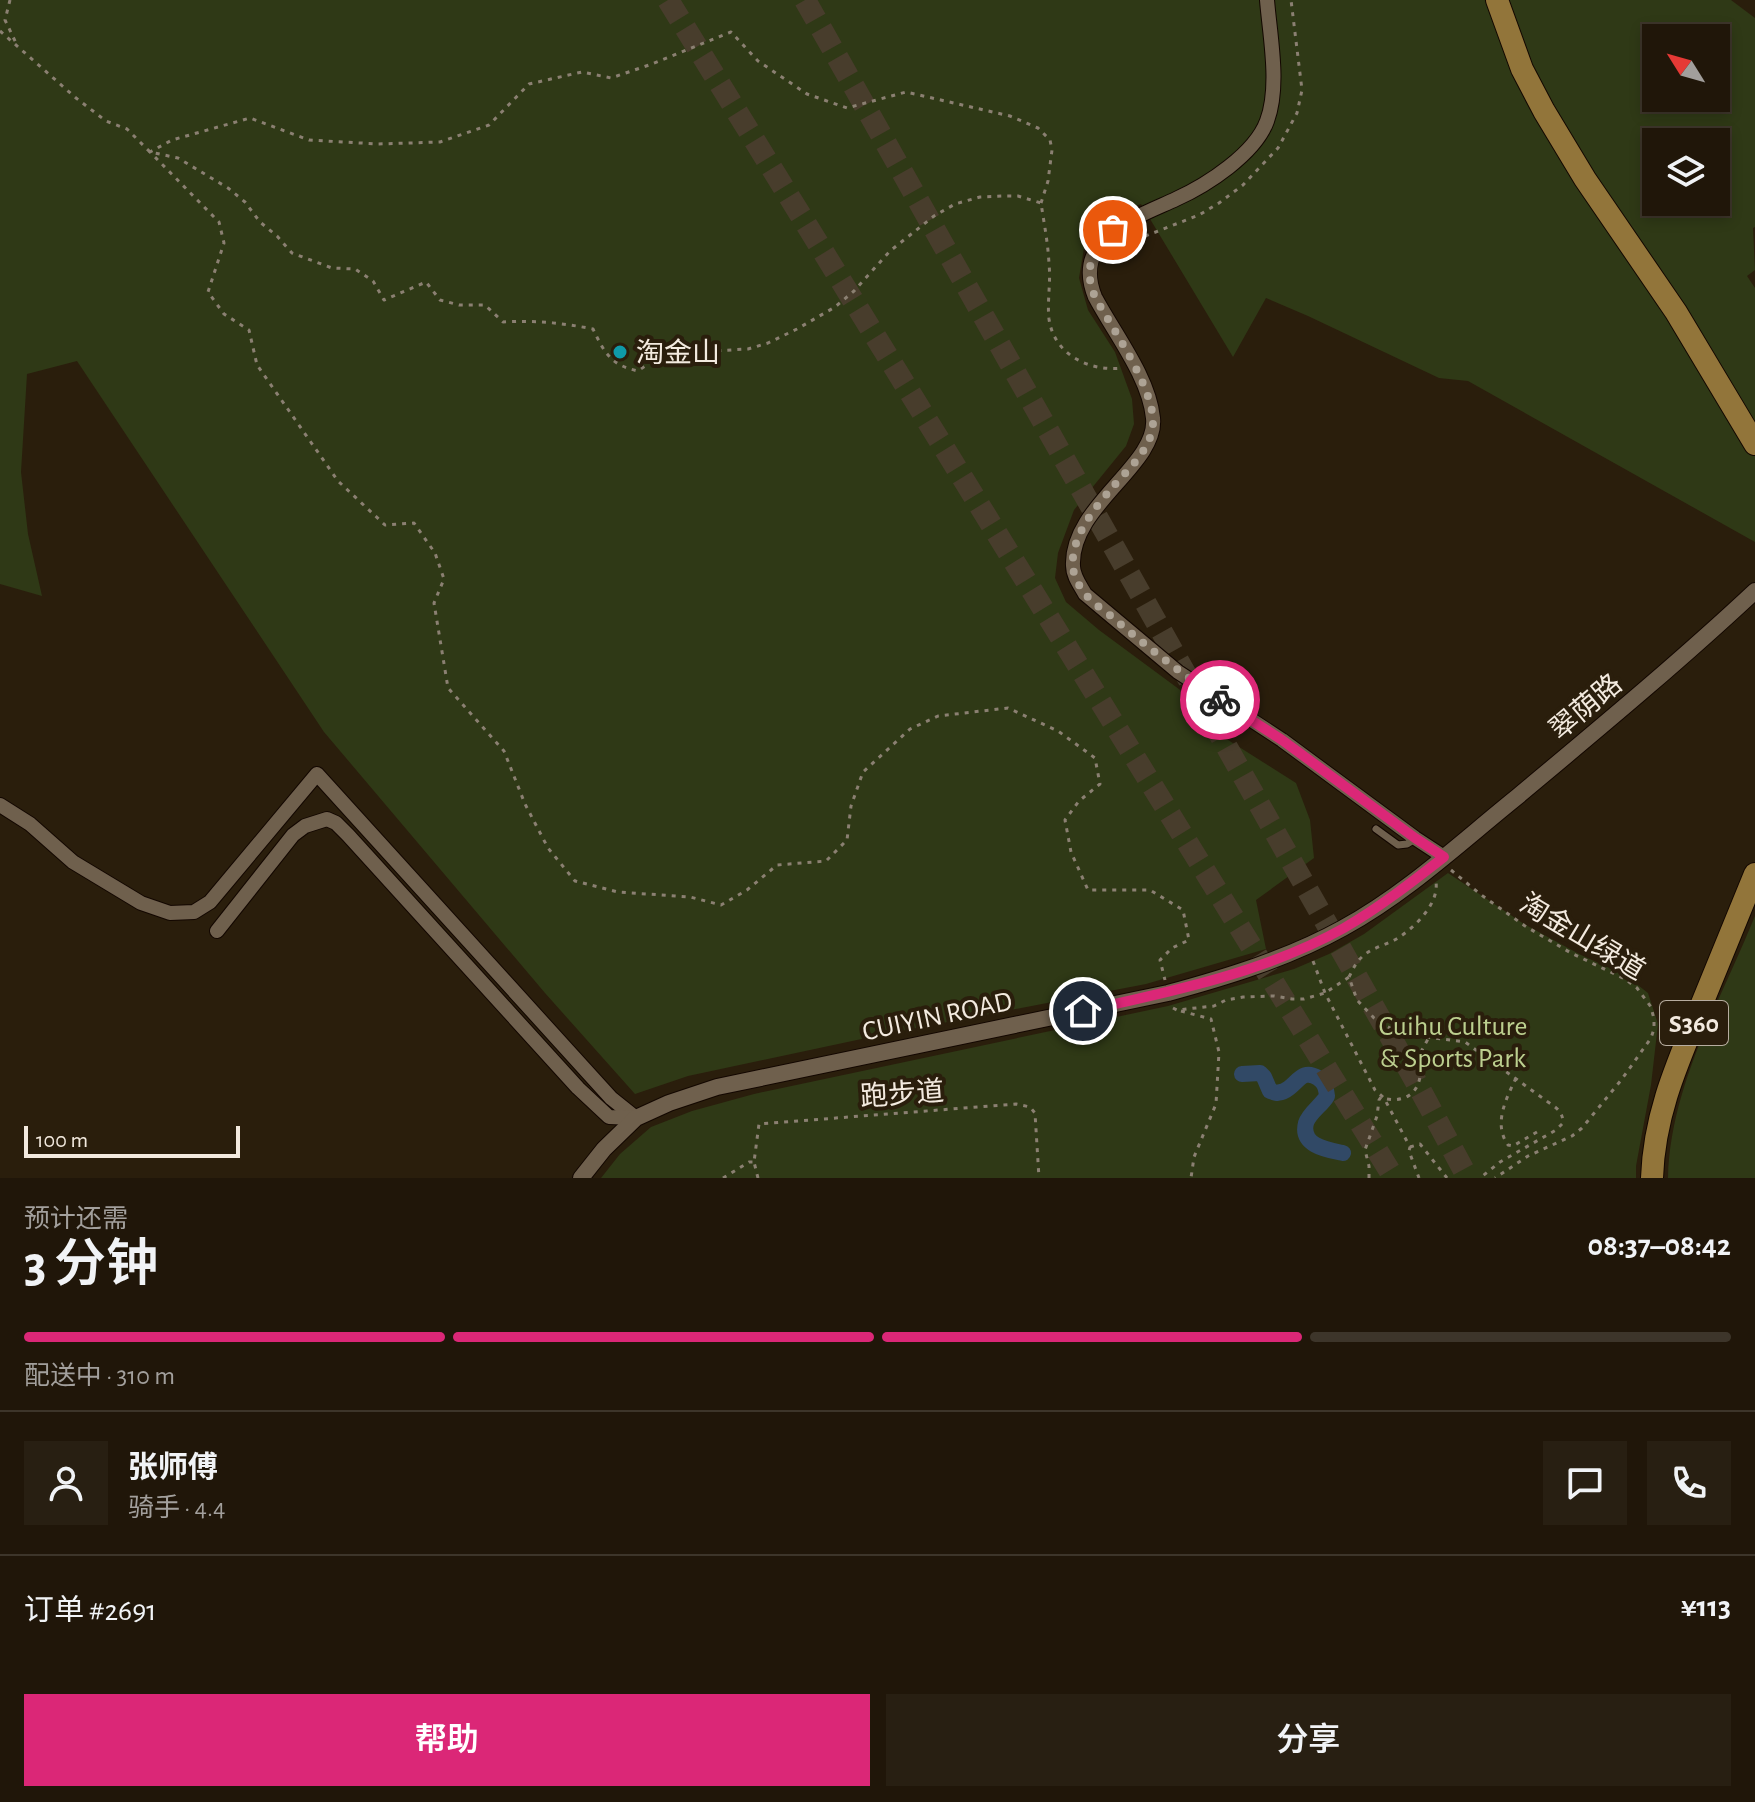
<!DOCTYPE html>
<html lang="zh">
<meta charset="utf-8">
<style>
:root{--surface:#201609;--page:#281f12;--text:#f1f3f6;--muted:#a29f9c;--line:#3d352a;--accent:#db2777}
body{margin:0;font-family:"Alegreya Sans","Noto Sans SC",sans-serif;background:var(--page);color:var(--text);height:100vh;display:flex;flex-direction:column;font-size:30px;white-space:nowrap}
*{box-sizing:border-box;margin:0}
p{font-size:26px;color:var(--muted)}
.icon{flex:none;width:44px;height:44px;fill:none;stroke:currentColor;stroke-width:2;stroke-linecap:round;stroke-linejoin:round}
.map{position:relative;height:1178px;overflow:hidden}
.details{display:flex;flex-direction:column;background:var(--surface);flex:1}
.details>*{flex:none}
.needle{width:52px;rotate:307deg}
.fabs{position:absolute;left:1642px;top:24px;display:grid;gap:16px}
.fabs a{display:grid;place-items:center;width:88px;height:88px;border-radius:0px;background:var(--surface);box-shadow:0 4px 12px #0003,0 0 0 2px var(--line);font-size:40px}
.scale{position:absolute;left:24px;bottom:20px;width:216px;box-sizing:border-box;padding-left:8px;border:4px solid #f3eadf;border-top:0;font-size:22px;line-height:28px;white-space:nowrap;color:#f3eadf;-webkit-text-stroke:6px #2a1e0c;paint-order:stroke}
.pin{position:absolute;display:grid;place-items:center;width:68px;height:68px;color:#fff;margin:-34px;border:4px solid #fff;border-radius:50%;box-shadow:0 2px 8px #0007}
.courier{position:absolute;display:grid;place-items:center;width:80px;height:80px;margin:-40px;border:6px solid #db2777;border-radius:50%;background:#fff;color:#222;box-shadow:0 2px 10px #0007}
.summary em{font-style:normal;font-weight:600}
.summary div{display:flex;flex-direction:column-reverse}
.summary{display:flex;align-items:center;justify-content:space-between;height:136px;padding:0 24px}
h1{font-size:52px;font-weight:600;line-height:60px}
.bar{display:grid;grid-template-columns:repeat(4,1fr);gap:12px 8px;align-content:center;height:96px;padding:0 24px}
.bar i{height:10px;border-radius:6px;background:var(--line)}
.bar .active{background:var(--accent)}
.bar p{grid-column:span 4}
.line{display:flex;align-items:center;gap:20px;padding:0 24px;border-top:2px solid var(--line)}
.line div{flex:1}
.round{display:grid;place-items:center;flex:none;width:84px;height:84px;border-radius:0px;background:var(--page)}
.primary-button{display:flex;gap:16px;margin-top:auto;padding:16px 24px}
.primary-button a{flex:1;height:92px;border-radius:0px;background:var(--accent);color:#fff;font-size:32px;font-weight:600;line-height:92px;text-align:center}
.primary-button a+a{background:var(--page);color:var(--text)}
.map>svg:first-child{display:block}
.green{fill:#2f3916;fill-rule:evenodd}
.lines{fill:none;stroke-linecap:round;stroke-linejoin:round}
.canal{stroke:#314966;stroke-width:16}
.trunk-tunnel{stroke:#483d2c;stroke-width:22;stroke-dasharray:22 11;stroke-linecap:butt}
.service-casing{stroke:#130700;stroke-width:9}
.minor-casing{stroke:#130700;stroke-width:16}
.tertiary-casing{stroke:#130700;stroke-width:18}
.primary-casing{stroke:#130700;stroke-width:24}
.path{stroke:#8b8072;stroke-width:3;stroke-dasharray:4 6;stroke-linecap:butt}
.service{stroke:#6f604d;stroke-width:7}
.minor{stroke:#6f604d;stroke-width:14}
.tertiary{stroke:#6f604d;stroke-width:16}
.primary{stroke:#92753a;stroke-width:22}
.done{stroke:#ada395;stroke-width:8;stroke-dasharray:0 14.4}
.route{stroke:#db2777;stroke-width:10}
.culture-dot{fill:#0f9aa8;stroke:#2a1e0c;stroke-width:3}
.labels{text-anchor:middle;stroke-width:8;stroke-linejoin:round;paint-order:stroke}
.shield{fill:#2a1e0c;stroke:#b7ada0;stroke-width:2}
.shield-label{font-size:26px;font-weight:bold;fill:#f3eadf}
.poi-label{font-size:28px;fill:#f3eadf;stroke:#2a1e0c;text-anchor:start}
.street-label{font-size:28px;fill:#f3eadf;stroke:#2a1e0c}
.park-label{font-size:28px;fill:#bccf8f;stroke:#2a1e0c}
</style>
<div class="map">
<svg width="1755" height="1178" viewBox="0 0 1755 1178">
<rect width="100%" height="100%" fill="#2a1e0c"/>
<g class="green">
<path d="M0,0H1731L1755,18V227L1753,228L1755,270L1747,276L1755,288V542L1468,381L1439,378L1308,316L1266,298L1233,357L1141,204L1118,212L1097,227L1084,248L1079,278L1088,310L1115,352L1132,399L1134,424L1126,446L1074,510L1058,553L1055,578L1066,602L1099,630L1191,698L1206,726L1296,783L1310,820L1314,858L1256,900L1266,949L1146,984L885,1034L688,1076L635,1094L545,993L324,732L77,361L27,374L21,472L28,534L42,596L0,584ZM1656,38H1716V98H1656ZM1656,142H1716V202H1656Z"/>
<polygon points="1448,873 1524,924 1581,955 1625,975 1648,993 1658,1024 1651,1085 1636,1166 1636,1178 601,1178 620,1154 651,1127 692,1111 754,1094 1168,1006 1294,969 1329,954 1364,934"/>
<path d="M1755,916V1178H1668C1670,1086 1721,1000 1755,916Z"/>
</g>
<g class="lines">
<path class="canal" d="M1242,1074L1260,1073L1264,1077L1270,1091L1276,1093C1282,1092 1284,1092 1289,1088C1299,1080 1304,1069 1318,1078C1325,1083 1326,1088 1327,1096C1322,1105 1309,1113 1306,1123C1300,1146 1328,1150 1343,1153"/>
<g class="trunk-tunnel">
<polyline points="668,0 1394,1178"/>
<polyline points="805,0 1416,1082 1468,1178"/>
</g>
<g class="service-casing">
<polyline id="service" points="1376,829 1398,845 1407,844 1415,839"/>
</g>
<g class="minor-casing">
<g id="minor">
<path d="M1267,0C1270,37 1280,86 1267,121C1255,154 1207,185 1176,199C1135,218 1071,238 1095,297C1114,333 1149,377 1153,418C1158,465 1070,506 1073,566C1073,576 1080,585 1085,594L1178,672L1282,740L1415,838L1444,857"/>
<polyline points="0,805 30,824 73,862 141,903 170,913 194,912 210,902 317,774 611,1098 636,1118"/>
<polyline points="217,931 293,835 305,826 327,819 336,823 348,835 578,1088 609,1117 635,1118"/>
</g>
</g>
<g class="tertiary-casing">
<path id="tertiary" d="M581,1178L604,1149L636,1118L669,1103L717,1087L1168,993C1227,977 1289,958 1343,928C1407,893 1461,842 1517,797C1597,730 1678,663 1755,591"/>
</g>
<g class="primary-casing">
<g id="primary">
<polyline points="1497,0 1522,69 1544,111 1585,179 1676,312 1755,444"/>
<path d="M1652,1178C1654,1115 1677,1064 1701,1006C1719,962 1737,918 1755,874"/>
</g>
</g>
<g class="path">
<polyline points="10,0 5,20 16,43"/>
<path d="M0,31L76,98L106,121L127,129L150,152L178,158L228,188L245,202L260,222L277,236L292,253L332,268L355,269L373,281L384,300L426,282L440,300L459,305H485L503,322C534,320 563,323 593,329C605,354 611,365 638,371L655,359L712,351L748,349L768,343L797,329L835,307L854,291L890,251L934,216L955,204L980,197L1003,196H1018L1041,203C1044,223 1048,243 1049,264C1051,282 1047,301 1049,319C1054,355 1090,372 1123,368"/>
<polyline points="1041,203 1048,181 1052,150 1050,140 1038,128 1010,116 906,92 847,108 807,94 758,61 731,32 652,64 611,78 582,72 529,84 489,125 440,142 378,144 309,140 250,118 172,140 150,152 219,222 224,243 208,292 224,314 249,330 257,365 338,481 385,525 414,523 435,553 444,579 434,603 448,688 504,751 525,804 548,848 575,881 618,892 690,897 721,905 747,890 777,865 826,861 847,840 851,806 863,772 910,729 938,716 1008,708 1058,731 1095,758 1100,784 1079,801 1065,820 1071,852 1088,890 1150,890 1183,910 1189,940 1172,948 1160,960 1165,980"/>
<polyline points="1111,256 1120,247 1130,242 1199,215 1219,203 1243,185 1278,148 1297,113 1302,90 1291,0"/>
<polyline points="1451,870 1480,894 1525,926 1571,953 1625,979 1637,988 1651,1007 1654,1019 1654,1029 1651,1038 1622,1079 1582,1128 1572,1136 1528,1156 1495,1178"/>
<polyline points="1313,961 1325,993 1375,1090 1384,1098 1410,1147 1409,1151 1419,1178"/>
<path d="M1349,977C1353,969 1356,962 1363,956C1373,947 1387,945 1398,938C1415,927 1439,904 1436,882"/>
<path d="M1173,1008L1177,1010L1214,1006L1226,1000L1243,997L1274,996L1292,999H1304L1325,993L1349,977L1357,1000L1374,1018L1386,1026L1398,1032L1418,1036L1465,1042L1548,1102C1557,1108 1563,1112 1563,1123L1556,1130L1500,1162L1480,1178"/>
<polyline points="1181,1011 1211,1019 1219,1052 1216,1104 1194,1157 1191,1178"/>
<path d="M1516,1078C1506,1099 1493,1124 1508,1145L1513,1146L1542,1129"/>
<path d="M1387,1099C1404,1102 1418,1094 1420,1076C1421,1069 1419,1062 1420,1055C1422,1049 1426,1043 1429,1037"/>
<polyline points="1410,1147 1420,1144 1447,1178"/>
<polyline points="723,1178 749,1162 754,1162"/>
<polyline points="758,1178 754,1162 759,1124 1016,1104 1030,1107 1035,1113 1039,1178"/>
<polyline points="1369,1178 1369,1166 1365,1150 1377,1116 1379,1100 1381,1097"/>
</g>
<use href="#service" class="service"/>
<use href="#minor" class="minor"/>
<use href="#tertiary" class="tertiary"/>
<use href="#primary" class="primary"/>
</g>
<g class="lines">
<path class="done" d="M1113,230C1092,251 1083,268 1095,297C1112,328 1154,388 1153,423C1152,449 1128,469 1112,488C1094,509 1070,538 1073,568C1074,577 1080,588 1086,595C1095,605 1108,613 1118,622C1151,650 1184,675 1220,700"/>
<path class="route" d="M1083,1011C1170,992 1266,972 1344,928C1380,907 1412,882 1444,857L1415,838L1282,740L1220,700"/>
</g>
<circle class="culture-dot" cx="620" cy="352" r="8"/>
<g class="labels">
<rect class="shield" x="1660" y="1001" width="68" height="44" rx="6"/>
<g class="shield-label">
<text x="1694" y="1032">S360</text>
</g>
<g class="poi-label">
<text x="636" y="362">淘金山</text>
</g>
<g class="street-label">
<text transform="translate(1585 706) rotate(-40)" y="10">翠荫路</text>
<text transform="translate(1583 936) rotate(31)" y="10">淘金山绿道</text>
<text transform="translate(937 1015) rotate(-12)" y="10">CUIYIN ROAD</text>
<text transform="translate(902 1093) rotate(-4)" y="10">跑步道</text>
</g>
<g class="park-label">
<text x="1453" y="1035">Cuihu Culture<tspan x="1453" dy="32">&amp; Sports Park</tspan></text>
</g>
</g>
</svg>
<div class="fabs">
<a><svg class="needle" viewBox="-14 -14 28 28"><path d="M0-13l5 13h-10z" fill="#e53935"/><path d="M0 13l5-13h-10z" fill="#a29f9c"/></svg></a>
<a><svg class="icon" aria-label="layers" viewBox="0 0 24 24"><path d="M12 4l9 5-9 5-9-5zM3 14l9 5 9-5"/></svg></a>
</div>
<div class="scale">100 m</div>
<div class="pin" style="left:1113px;top:230px;background:#ea580c"><svg class="icon" aria-label="bag" viewBox="0 0 24 24"><path d="M5 8h14l-1 12H6zM9 8a3 3 0 0 1 6 0"/></svg></div>
<div class="pin" style="left:1083px;top:1011px;background:#1f2937"><svg class="icon" aria-label="home" viewBox="0 0 24 24"><path d="M3 11l9-7 9 7M6 9v11h12V9"/></svg></div>
<div class="courier" style="left:1220px;top:700px"><svg class="icon" aria-label="bike" viewBox="0 0 24 24"><circle cx="6" cy="16" r="4"/><circle cx="18" cy="16" r="4"/><path d="M6 16l4-8h5l3 8M10 8l3 8H6M13 5h3"/></svg></div>
</div>
<section class="details">
<div class="summary"><div><h1>3 分钟</h1><p>预计还需</p></div><em>08:37–08:42</em></div>
<div class="bar"><i class="active"></i><i class="active"></i><i class="active"></i><i></i><p>配送中 · 310 m</p></div>
<div class="line" style="height:144px"><a class="round"><svg class="icon" aria-label="person" viewBox="0 0 24 24"><circle cx="12" cy="8" r="4"/><path d="M4 21q1-7 8-7t8 7"/></svg></a><div><b>张师傅</b><p>骑手 · 4.4</p></div><a class="round"><svg class="icon" aria-label="chat" viewBox="0 0 24 24"><path d="M4 5h16v11H9l-5 4z"/></svg></a><a class="round"><svg class="icon" aria-label="phone" viewBox="0 0 24 24"><path d="M5 4h4l2 5-3 2q2 4 5 5l2-3 5 2v4C11 20 4 13 5 4z"/></svg></a></div>
<div class="line" style="height:104px"><div>订单 #2691</div><b>¥113</b></div>
<div class="primary-button"><a>帮助</a><a>分享</a></div>
</section>
